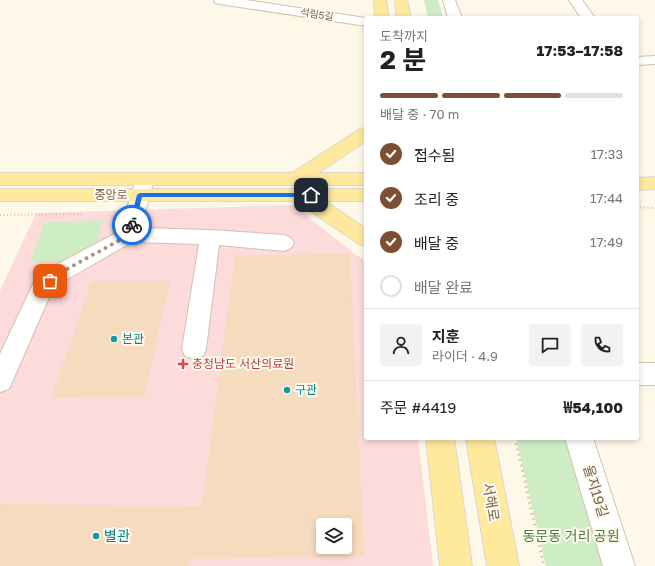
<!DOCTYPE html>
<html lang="ko">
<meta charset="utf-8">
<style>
:root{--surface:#fff;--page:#f2f2f2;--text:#222;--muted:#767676;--line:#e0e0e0;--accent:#7e4e32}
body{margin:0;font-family:"Golos Text","Noto Sans KR",sans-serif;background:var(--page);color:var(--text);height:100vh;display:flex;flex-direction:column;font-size:15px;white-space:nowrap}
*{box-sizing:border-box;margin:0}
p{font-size:13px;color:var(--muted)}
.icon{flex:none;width:22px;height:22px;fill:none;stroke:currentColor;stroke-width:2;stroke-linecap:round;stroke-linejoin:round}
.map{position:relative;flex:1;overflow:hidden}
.drawer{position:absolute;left:364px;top:16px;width:275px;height:424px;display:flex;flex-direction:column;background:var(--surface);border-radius:4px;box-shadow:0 2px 6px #0003}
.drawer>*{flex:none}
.controls{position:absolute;left:316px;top:518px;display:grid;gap:8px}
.controls a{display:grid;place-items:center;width:36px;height:36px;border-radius:4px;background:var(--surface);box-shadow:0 2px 6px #0003;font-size:20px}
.pin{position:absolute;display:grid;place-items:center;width:34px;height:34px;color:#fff;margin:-17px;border-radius:8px;box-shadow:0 2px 6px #0006}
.courier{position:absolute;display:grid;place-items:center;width:40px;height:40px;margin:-20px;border:3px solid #1a73e8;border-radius:50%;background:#fff;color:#222;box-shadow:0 1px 5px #0007}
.headline em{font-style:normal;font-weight:700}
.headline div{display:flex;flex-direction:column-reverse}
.headline{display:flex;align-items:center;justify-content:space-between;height:68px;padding:0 16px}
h1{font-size:26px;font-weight:700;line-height:30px}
.bar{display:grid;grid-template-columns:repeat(4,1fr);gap:6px 4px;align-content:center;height:48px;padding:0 16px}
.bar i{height:5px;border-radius:3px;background:var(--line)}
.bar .on{background:var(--accent)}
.bar p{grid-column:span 4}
.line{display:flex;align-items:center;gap:10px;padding:0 16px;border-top:1px solid var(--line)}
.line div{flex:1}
.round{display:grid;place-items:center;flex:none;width:42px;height:42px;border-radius:4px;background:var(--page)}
ol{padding:0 16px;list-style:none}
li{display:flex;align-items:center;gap:12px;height:44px}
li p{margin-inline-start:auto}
li .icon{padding:4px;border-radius:50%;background:var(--accent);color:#fff;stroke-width:4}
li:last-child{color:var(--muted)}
li i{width:22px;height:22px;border:2px solid var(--line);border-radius:50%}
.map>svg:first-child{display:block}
.medical{fill:#fcdbda;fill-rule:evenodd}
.green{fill:#cfedc5}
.building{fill:#f5dcbe;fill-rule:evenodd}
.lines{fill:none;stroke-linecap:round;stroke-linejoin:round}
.minor-casing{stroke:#d1c2ac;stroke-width:2}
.major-casing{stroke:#dcd6d0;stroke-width:2}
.path-far2{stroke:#dbbfa0;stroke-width:2;stroke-dasharray:1 2.5;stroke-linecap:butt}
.path-far1{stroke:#dbbfa0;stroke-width:2.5;stroke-dasharray:1 3;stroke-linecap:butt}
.path{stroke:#dbbfa0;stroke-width:3;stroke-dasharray:1.5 4;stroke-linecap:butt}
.minor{fill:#fff;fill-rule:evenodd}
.major{fill:#ffe99d;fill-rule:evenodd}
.route{fill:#1a73e8}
.done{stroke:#a89681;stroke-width:4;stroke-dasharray:0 7.2}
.culture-dot{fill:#0f9aa8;stroke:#fffbef;stroke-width:1.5}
.health-dot{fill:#e0444e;stroke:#fffbef;stroke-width:1.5}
.labels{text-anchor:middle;stroke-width:4;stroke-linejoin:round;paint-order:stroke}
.far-street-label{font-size:10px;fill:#7a6249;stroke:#fffbef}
.street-label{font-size:12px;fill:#7a6249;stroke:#fffbef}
.culture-label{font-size:12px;fill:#0d838f;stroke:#fffbef;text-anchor:start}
.health-label{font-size:12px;fill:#be3a42;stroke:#fffbef;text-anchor:start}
.near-street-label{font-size:14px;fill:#7a6249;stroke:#fffbef}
.near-culture-label{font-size:14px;fill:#0d838f;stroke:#fffbef;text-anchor:start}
.near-park-label{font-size:14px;fill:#4a8141;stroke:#fffbef}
</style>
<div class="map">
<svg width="655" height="566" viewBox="0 0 655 566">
<rect width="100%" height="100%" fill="#fef8e8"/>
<path class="medical" d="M293,205L366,263V438H418L433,566H0V291L36,213ZM323,525H345V547H323Z"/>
<g class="green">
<polygon points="424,0 438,0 443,18 428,18"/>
<polygon points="103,220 97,242 65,261 30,262 45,222"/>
<polygon points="516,438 573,438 612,566 546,566"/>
</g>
<g class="building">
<path d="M350,254L364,556L189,559L188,566H0V504L202,506L235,255ZM323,525H345V547H323Z"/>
<polygon points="92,281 170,281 144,397 51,398"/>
</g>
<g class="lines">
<g class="minor-casing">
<g id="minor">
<polygon points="214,0 246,0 366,18 366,26 220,4 215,3"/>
<polygon points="443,0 455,0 462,18 448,18"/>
<polygon points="569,0 582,0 595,18 581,18"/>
<polygon points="655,56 655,64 637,65 637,57"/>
<polygon points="145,173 152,175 154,179 141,228 210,230 284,235 291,238 294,243 291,248 284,251 219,245 206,349 203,356 194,359 185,356 182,349 199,244 132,242 66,280 51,293 9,389 0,392 0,354 34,282 50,268 120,231 136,179 138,175"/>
<rect x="637" y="363" width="18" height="22"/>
<polygon points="565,438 593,438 635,566 603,566"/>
</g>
</g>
<g class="major-casing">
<g id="major">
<polygon points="374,0 386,0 389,18 375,18"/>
<polygon points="395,0 407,0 411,18 397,18"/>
<polygon points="366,128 366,141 318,173 366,173 366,185 0,185 0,173 292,173 360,129"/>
<polygon points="655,177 655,189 637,190 637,178"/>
<polygon points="0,189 366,189 366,201 325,201 366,229 366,246 359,244 306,208 303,201 0,201"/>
<polygon points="426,438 454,438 472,566 440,566"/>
<polygon points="466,438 494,438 519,566 487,566"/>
</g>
</g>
<g class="path-far2">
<polyline points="637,207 655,208"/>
<polyline points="0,215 83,214"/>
</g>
<polyline class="path-far1" points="358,257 366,262"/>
<polyline class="path" points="515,438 544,566"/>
<use href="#minor" class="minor"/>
<use href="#major" class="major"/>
</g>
<polygon class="route" points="140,193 311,193 313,195 311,197 142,197 135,225 132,227 129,225 137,195"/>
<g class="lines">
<polyline class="done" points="50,281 58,274 129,235 132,225"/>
</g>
<g class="culture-dot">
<circle cx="114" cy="339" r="4"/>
<circle cx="287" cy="390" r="4"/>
<circle cx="96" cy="536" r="4"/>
</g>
<path class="health-dot" d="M181 358h4v4h4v4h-4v4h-4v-4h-4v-4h4z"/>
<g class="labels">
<g class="far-street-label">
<text transform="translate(317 14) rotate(9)" y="4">석림5길</text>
</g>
<g class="street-label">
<text x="111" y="199">중앙로</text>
</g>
<g class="culture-label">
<text x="122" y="343">본관</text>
<text x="295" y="394">구관</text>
</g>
<g class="health-label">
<text x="192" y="368">충청남도 서산의료원</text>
</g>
<g class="near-street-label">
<text transform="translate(596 491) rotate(73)" y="5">율지19길</text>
<text transform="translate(491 502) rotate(80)" y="5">서해로</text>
</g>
<g class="near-culture-label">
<text x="104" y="541">별관</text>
</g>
<g class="near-park-label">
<text x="571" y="541">동문동 거리 공원</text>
</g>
</g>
</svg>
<div class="controls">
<a><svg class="icon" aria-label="layers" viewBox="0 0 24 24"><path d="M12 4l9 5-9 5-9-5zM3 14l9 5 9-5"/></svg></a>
</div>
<div class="pin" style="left:50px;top:281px;background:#ea580c"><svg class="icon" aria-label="bag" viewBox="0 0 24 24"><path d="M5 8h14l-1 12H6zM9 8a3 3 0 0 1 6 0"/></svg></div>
<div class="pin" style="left:311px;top:195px;background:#1f2937"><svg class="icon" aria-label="home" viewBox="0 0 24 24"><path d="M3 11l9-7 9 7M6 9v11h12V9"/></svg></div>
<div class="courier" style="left:132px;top:225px"><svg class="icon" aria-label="bike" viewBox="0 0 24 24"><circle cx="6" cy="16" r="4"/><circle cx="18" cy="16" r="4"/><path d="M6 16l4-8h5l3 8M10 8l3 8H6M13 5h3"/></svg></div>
<section class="drawer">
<div class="headline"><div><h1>2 분</h1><p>도착까지</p></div><em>17:53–17:58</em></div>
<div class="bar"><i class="on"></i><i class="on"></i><i class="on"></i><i></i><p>배달 중 · 70 m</p></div>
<ol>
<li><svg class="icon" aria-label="check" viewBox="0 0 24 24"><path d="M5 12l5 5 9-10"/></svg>접수됨<p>17:33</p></li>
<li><svg class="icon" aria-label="check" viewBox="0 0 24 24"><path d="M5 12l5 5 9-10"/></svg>조리 중<p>17:44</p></li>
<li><svg class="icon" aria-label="check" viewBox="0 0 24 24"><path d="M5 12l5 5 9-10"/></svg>배달 중<p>17:49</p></li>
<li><i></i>배달 완료</li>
</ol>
<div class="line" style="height:72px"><a class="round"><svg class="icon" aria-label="person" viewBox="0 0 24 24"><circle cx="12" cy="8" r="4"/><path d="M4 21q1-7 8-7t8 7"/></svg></a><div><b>지훈</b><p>라이더 · 4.9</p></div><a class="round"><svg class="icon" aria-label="chat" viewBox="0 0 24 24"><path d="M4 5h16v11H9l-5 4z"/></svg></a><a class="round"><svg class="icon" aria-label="phone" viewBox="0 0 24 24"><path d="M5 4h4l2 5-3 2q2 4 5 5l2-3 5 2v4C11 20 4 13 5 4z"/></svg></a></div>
<div class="line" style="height:52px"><div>주문 #4419</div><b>₩54,100</b></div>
</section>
</div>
